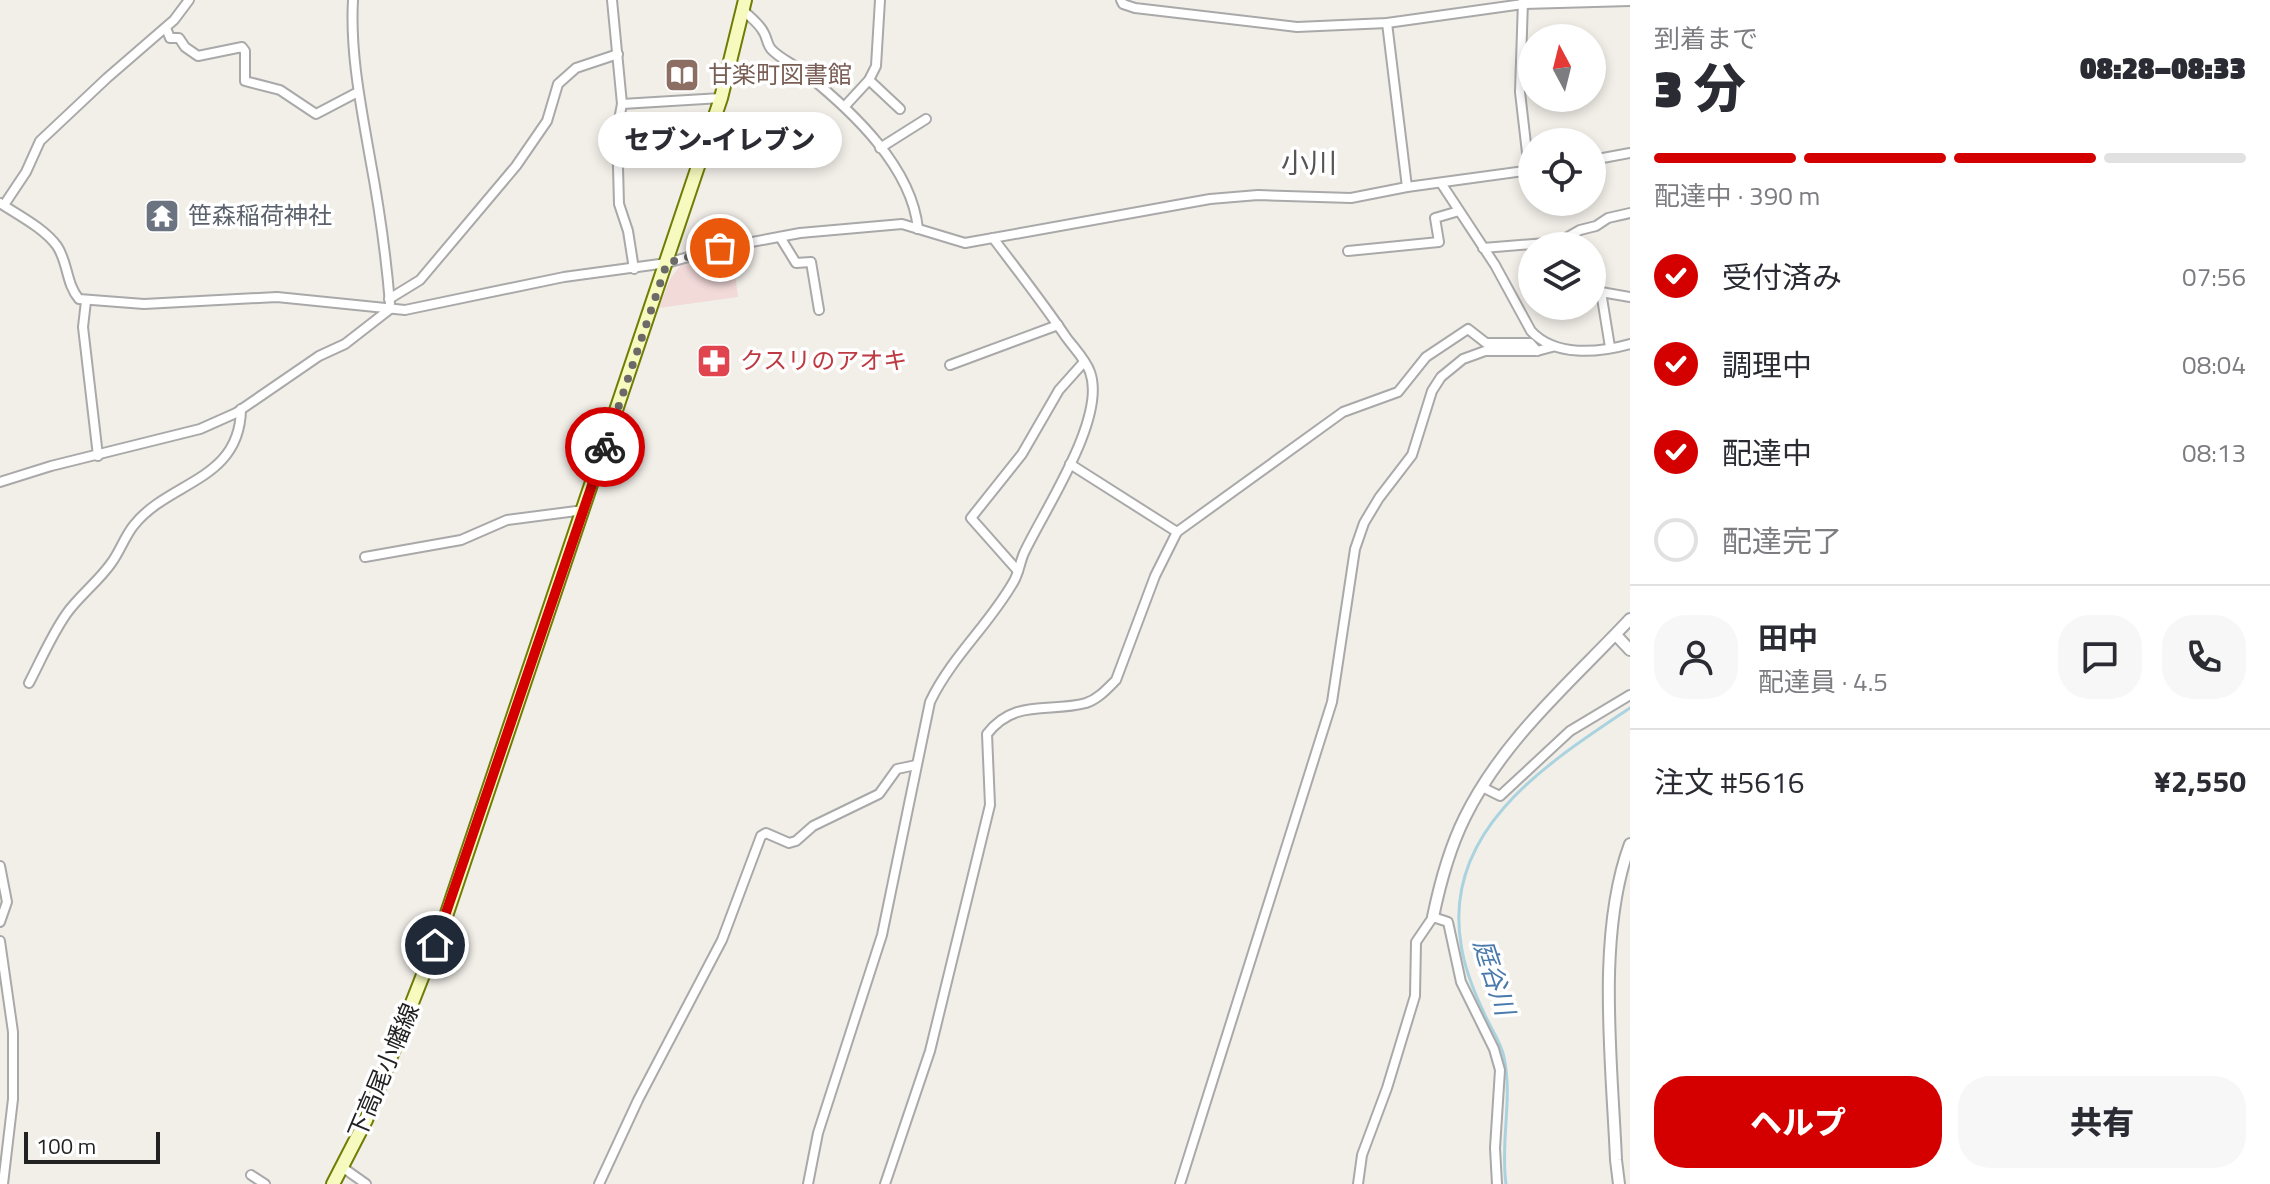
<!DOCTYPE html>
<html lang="ja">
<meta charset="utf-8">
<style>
:root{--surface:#fff;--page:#f7f7f7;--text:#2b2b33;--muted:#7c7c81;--line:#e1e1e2;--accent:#d40000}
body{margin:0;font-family:"Titillium Web","Noto Sans JP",sans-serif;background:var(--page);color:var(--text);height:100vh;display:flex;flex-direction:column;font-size:30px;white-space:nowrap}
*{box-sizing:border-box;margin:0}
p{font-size:26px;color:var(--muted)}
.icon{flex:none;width:44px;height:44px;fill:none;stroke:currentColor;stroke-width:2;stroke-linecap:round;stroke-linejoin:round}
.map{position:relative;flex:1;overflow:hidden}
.sheet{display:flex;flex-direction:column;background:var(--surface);width:640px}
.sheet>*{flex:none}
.needle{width:52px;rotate:353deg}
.buttons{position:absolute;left:1518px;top:24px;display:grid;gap:16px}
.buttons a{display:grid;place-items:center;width:88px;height:88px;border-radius:50%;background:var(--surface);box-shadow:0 4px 12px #0003;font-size:40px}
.scale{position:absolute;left:24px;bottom:20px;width:136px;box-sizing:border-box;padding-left:8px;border:4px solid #222;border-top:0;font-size:22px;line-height:28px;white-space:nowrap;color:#222;-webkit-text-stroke:6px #fff;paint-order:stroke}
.pin{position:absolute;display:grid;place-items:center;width:68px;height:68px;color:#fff;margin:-34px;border:4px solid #fff;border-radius:50%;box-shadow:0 2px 8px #0007}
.courier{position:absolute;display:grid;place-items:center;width:80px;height:80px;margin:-40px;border:6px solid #d40000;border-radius:50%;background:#fff;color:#222;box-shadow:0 2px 10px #0007}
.bubble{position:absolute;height:56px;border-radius:28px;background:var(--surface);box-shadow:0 4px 12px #0003;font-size:26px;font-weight:800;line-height:56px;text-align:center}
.overview em{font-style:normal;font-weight:800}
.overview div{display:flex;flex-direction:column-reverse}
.overview{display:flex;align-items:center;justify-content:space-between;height:136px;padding:0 24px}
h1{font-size:52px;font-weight:800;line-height:60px}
.bar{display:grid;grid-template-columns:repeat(4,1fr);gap:12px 8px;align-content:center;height:96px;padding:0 24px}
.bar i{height:10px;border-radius:6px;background:var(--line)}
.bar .on{background:var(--accent)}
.bar p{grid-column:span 4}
.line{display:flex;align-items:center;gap:20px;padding:0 24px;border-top:2px solid var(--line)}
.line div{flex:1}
.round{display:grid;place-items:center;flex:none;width:84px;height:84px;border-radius:32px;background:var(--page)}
ol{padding:0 24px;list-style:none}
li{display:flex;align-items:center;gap:24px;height:88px}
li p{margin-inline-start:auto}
li .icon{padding:8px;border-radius:50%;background:var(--accent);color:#fff;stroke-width:4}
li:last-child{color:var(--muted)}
li i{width:44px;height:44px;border:4px solid var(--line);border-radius:50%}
.cta{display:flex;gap:16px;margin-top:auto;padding:16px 24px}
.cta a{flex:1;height:92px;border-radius:32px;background:var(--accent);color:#fff;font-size:32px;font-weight:800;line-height:92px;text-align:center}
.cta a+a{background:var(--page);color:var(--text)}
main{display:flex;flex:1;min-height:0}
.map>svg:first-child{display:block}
.commercial{fill:#f2dad9}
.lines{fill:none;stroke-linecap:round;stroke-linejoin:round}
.stream{stroke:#aad3df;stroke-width:3}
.minor-casing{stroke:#a9a9a9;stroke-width:12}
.tertiary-casing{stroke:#a9a9a9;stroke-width:14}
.secondary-casing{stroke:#707d05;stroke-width:16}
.minor{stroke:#fff;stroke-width:8}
.tertiary{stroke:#fff;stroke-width:10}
.secondary{stroke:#f7fabf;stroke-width:12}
.done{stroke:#6b6a68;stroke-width:8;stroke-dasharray:0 14.4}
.route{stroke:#d40000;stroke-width:10}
.labels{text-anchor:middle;stroke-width:7;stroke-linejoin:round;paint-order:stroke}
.education-label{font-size:24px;fill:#785e54;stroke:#fff;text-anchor:start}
.worship-label{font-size:24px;fill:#5b616d;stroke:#fff;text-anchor:start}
.health-label{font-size:24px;fill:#be3a42;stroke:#fff;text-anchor:start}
.street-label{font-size:24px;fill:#222;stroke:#fff}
.water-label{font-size:26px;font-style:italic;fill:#4a7aab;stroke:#fff}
.quarter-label{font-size:28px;fill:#555;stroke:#fff}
</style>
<main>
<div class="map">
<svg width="1630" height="1184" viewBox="0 0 1630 1184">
<rect width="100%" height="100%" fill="#f2efe9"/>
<polygon class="commercial" points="732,250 738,297 659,308 670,279 682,263"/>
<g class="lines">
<path class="stream" d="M1506,1184C1500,1141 1513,1100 1504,1057C1501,1042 1490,1027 1484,1013C1474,992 1464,967 1461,944C1442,829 1548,763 1630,708"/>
<g class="minor-casing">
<g id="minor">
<path d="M353,0C350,53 361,106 370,158C379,206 386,255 390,304"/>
<polyline points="612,0 622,104 617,130 619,204 628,231 634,269"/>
<polyline points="1121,0 1123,4 1135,8 1297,27 1387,23 1523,4 1630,1"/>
<polyline points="1523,1 1520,92 1529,170"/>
<path d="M743,10C750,17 760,24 764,33C767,38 767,44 771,49C781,60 795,64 806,74C852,111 912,167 918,229"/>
<polyline points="1387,23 1407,187"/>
<polyline points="166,28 170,38 179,38 185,47 198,56 242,47 245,51 245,81 280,90 316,114 358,92"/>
<polyline points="869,80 900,109"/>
<polyline points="622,104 721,98"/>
<polyline points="845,106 869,80 876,66 880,0"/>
<polyline points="880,148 926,119"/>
<polyline points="1592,160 1630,153"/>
<path d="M1441,183L1495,265L1531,331C1555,357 1598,353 1630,344"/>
<path d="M0,203C18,215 44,228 57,246C68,262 66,284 79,299L144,304L277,297L405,310L564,277L667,263L720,248L800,233L902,224L965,243L1210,199L1258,195L1351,198L1407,187L1532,170"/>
<polyline points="4,205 26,172 40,141 107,78 174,20 189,0"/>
<polyline points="780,237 796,263 811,262 819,310"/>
<polyline points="1483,248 1559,242 1580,230 1596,226 1608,218 1630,213"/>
<polyline points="1348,251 1439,242 1435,218 1459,211"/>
<polyline points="389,299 420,280 516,166 547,121 558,84 576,68 618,54"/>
<polyline points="86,301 83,327 98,456"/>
<polyline points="1610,347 1601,292 1630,297"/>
<polyline points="950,365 1058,325"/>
<polyline points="1070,464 1177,532"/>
<polyline points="0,482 51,466 200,429 236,413 319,356 345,344 390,309"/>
<polyline points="365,557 461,540 507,520 584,510"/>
<polyline points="1018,571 971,518 1022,454 1059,390 1084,362"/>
<path d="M29,683C41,660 52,634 67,613C80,595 99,581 112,562C120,551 125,536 134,525C169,481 240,481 241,409"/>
<polyline points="1482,787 1500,796 1570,731 1630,695"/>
<polyline points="0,866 7,902 0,922"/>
<polyline points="0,941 13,1032 13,1099 3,1184"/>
<polyline points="342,1167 366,1184"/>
<polyline points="251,1175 265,1184"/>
<polyline points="599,1184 638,1100 722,940 761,836 766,833 789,843 796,841 813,826 879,794 897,769 916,765"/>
<path d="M808,1184L818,1133L882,935L930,702C952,656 990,624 1014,581C1019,572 1020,562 1024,553C1044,510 1107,418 1090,372C1086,360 1074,348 1066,337C1043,303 1018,271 993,238"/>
<path d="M885,1184L930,1051L990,805L987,734C1015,698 1049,713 1086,703C1098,699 1107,689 1116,680L1155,576L1177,532L1343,412L1398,392L1426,357L1468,329L1486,343H1530L1537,351"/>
<polyline points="1180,1184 1332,702 1355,549 1364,523 1379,498 1412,455 1432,391 1441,377 1463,359 1485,351 1537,351 1552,347"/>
<polyline points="1358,1184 1362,1155 1387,1088 1415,996 1416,942 1433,917 1448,922 1461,982 1494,1049 1500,1070 1495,1148 1497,1184"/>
</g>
</g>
<g class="tertiary-casing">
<g id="tertiary">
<polyline points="1616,635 1630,650"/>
<path d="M1433,917C1440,883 1449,849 1465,817C1504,738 1571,682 1630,619"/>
<path d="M1619,1184L1616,1160C1612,1063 1596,935 1630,844"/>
</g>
</g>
<g class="secondary-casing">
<polyline id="secondary" points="333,1184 366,1120 445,919 721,98 745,0"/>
</g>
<use href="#minor" class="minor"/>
<use href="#tertiary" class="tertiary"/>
<use href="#secondary" class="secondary"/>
</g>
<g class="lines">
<polyline class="done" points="605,447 667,263 720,248"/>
<polyline class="route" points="435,945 605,447"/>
</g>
<defs>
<g id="library-square" transform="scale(1.8)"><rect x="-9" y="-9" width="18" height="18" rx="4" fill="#8d6e63" stroke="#fff"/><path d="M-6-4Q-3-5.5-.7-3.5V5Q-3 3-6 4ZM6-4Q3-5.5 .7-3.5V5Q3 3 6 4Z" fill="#fff"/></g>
<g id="temple-square" transform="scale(1.8)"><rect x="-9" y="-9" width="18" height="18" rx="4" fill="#6b7280" stroke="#fff"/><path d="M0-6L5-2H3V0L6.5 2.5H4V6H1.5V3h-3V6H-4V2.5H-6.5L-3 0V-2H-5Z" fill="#fff"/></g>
<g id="pharmacy-square" transform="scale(1.8)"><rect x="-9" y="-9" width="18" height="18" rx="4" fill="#e0444e" stroke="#fff"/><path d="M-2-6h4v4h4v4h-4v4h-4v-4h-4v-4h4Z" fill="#fff"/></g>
</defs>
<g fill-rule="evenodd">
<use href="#library-square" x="682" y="75"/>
<use href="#temple-square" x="162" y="216"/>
<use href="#pharmacy-square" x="714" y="361"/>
</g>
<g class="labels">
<g class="education-label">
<text x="708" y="83">甘楽町図書館</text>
</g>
<g class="worship-label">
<text x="188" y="224">笹森稲荷神社</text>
</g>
<g class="health-label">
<text x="740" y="369">クスリのアオキ</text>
</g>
<g class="street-label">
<text transform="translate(384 1071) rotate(-67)" y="8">下高尾小幡線</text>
</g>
<g class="water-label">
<text transform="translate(1494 977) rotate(72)" y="9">庭谷川</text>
</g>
<g class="quarter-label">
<text x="1309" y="173">小川</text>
</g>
</g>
</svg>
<div class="buttons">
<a><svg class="needle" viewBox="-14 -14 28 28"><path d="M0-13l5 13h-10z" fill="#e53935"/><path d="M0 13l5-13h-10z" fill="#7c7c81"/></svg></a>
<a><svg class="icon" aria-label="locate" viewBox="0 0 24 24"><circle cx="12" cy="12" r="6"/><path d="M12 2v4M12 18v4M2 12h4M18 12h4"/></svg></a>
<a><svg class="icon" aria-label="layers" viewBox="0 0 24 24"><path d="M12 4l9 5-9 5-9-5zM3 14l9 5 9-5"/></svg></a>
</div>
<div class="scale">100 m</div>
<div class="pin" style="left:720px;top:248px;background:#ea580c"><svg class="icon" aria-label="bag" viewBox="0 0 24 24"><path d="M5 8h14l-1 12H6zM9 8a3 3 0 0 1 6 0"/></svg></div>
<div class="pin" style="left:435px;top:945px;background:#1f2937"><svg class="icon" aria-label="home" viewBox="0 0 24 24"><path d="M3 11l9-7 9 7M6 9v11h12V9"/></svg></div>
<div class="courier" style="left:605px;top:447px"><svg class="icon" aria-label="bike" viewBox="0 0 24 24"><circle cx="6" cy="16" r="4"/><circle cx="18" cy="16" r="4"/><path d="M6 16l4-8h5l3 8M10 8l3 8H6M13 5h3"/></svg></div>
<div class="bubble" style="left:598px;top:112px;width:244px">セブン-イレブン</div>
</div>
<section class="sheet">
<div class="overview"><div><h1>3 分</h1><p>到着まで</p></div><em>08:28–08:33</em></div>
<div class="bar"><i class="on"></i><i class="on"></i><i class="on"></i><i></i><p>配達中 · 390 m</p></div>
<ol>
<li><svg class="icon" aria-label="check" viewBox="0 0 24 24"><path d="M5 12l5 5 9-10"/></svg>受付済み<p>07:56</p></li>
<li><svg class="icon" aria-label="check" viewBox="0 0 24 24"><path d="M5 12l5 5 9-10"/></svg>調理中<p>08:04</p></li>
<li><svg class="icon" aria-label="check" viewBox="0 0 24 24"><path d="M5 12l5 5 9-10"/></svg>配達中<p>08:13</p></li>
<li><i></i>配達完了</li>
</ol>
<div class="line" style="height:144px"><a class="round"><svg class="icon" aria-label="person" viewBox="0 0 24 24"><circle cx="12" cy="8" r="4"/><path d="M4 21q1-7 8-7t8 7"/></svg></a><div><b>田中</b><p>配達員 · 4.5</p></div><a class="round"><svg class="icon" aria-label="chat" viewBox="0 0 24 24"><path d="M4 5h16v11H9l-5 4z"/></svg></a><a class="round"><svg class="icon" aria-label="phone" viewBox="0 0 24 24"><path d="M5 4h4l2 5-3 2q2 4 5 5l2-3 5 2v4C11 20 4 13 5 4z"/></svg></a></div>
<div class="line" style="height:104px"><div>注文 #5616</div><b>¥2,550</b></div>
<div class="cta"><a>ヘルプ</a><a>共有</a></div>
</section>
</main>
